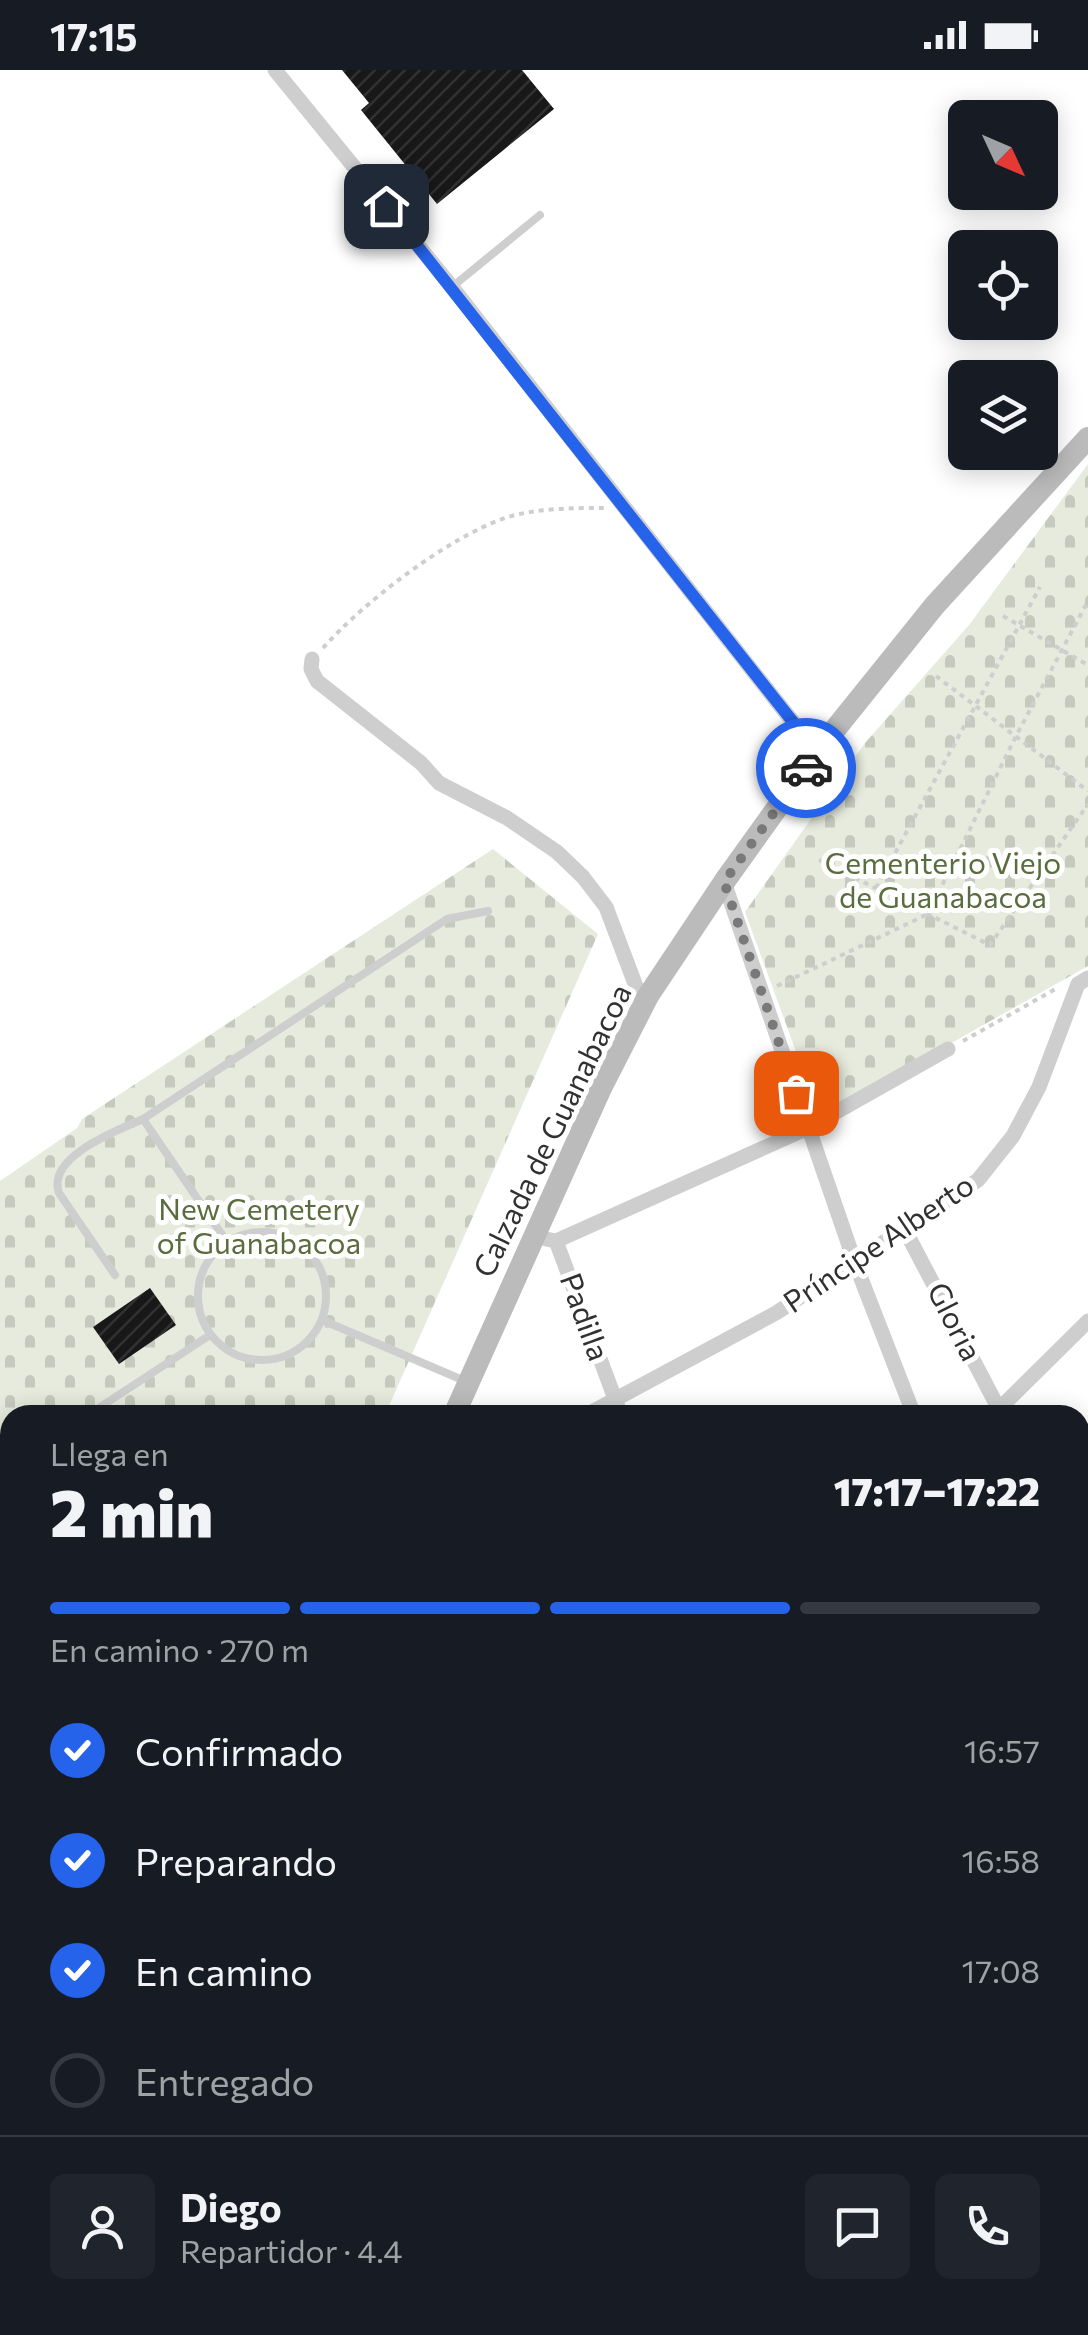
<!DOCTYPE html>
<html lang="es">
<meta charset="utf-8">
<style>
:root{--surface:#171b24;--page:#20242c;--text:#f1f3f6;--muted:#9ea1a6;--line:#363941;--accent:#2563eb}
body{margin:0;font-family:Commissioner,sans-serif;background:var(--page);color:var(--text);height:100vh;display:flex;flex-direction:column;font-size:38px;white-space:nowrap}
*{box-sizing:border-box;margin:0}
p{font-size:32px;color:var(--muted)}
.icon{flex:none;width:55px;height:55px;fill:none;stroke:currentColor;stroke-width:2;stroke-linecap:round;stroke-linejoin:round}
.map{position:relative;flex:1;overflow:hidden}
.side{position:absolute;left:0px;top:1335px;width:1090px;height:930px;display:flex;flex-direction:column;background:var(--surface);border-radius:30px 30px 0 0;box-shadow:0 5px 25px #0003}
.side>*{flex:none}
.needle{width:65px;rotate:134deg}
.fabs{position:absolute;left:948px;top:30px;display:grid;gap:20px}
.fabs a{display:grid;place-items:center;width:110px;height:110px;border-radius:15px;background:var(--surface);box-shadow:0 5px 25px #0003;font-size:50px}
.pin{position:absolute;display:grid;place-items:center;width:85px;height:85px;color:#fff;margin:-42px;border-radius:20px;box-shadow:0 5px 15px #0006}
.courier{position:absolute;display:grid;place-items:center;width:100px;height:100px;margin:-50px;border:8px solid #2563eb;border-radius:50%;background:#fff;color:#222;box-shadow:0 2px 12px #0007}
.overview em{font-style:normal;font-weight:800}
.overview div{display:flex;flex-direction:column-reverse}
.overview{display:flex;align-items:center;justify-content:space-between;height:170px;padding:0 50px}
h1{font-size:65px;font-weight:800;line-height:75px}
.bar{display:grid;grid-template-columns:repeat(4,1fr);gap:15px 10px;align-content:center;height:120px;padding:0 50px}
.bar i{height:12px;border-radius:8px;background:var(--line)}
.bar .active{background:var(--accent)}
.bar p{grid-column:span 4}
.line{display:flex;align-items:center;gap:25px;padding:0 50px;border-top:2px solid var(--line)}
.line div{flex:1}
.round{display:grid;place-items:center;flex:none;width:105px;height:105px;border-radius:15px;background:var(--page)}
ol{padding:0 50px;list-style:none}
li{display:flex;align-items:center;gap:30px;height:110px}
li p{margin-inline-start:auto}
li .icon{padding:10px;border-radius:50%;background:var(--accent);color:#fff;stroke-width:4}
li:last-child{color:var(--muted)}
li i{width:55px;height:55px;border:5px solid var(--line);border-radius:50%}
.status{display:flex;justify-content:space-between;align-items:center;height:70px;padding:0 50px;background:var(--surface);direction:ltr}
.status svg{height:28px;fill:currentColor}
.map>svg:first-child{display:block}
.cemetery{fill:url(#cemetery-stones)}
.building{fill:url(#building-hatch)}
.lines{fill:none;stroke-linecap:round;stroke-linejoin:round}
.path{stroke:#cecece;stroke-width:4;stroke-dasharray:5 5;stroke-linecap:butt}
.lane{stroke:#cecece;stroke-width:8}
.street{stroke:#cecece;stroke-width:15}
.secondary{stroke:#bbb;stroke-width:22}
.done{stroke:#797979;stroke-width:10;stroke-dasharray:0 18}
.route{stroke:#2563eb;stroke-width:12}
.labels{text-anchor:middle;stroke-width:10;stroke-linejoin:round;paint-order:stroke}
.park-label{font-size:30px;fill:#596d3e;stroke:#fff}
.street-label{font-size:30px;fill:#313131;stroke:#fff}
</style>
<div class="status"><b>17:15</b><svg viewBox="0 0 49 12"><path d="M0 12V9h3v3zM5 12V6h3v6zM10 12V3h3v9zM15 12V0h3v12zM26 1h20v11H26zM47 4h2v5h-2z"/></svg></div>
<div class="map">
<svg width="1088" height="2265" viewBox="0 0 1088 2265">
<defs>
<pattern id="cemetery-stones" width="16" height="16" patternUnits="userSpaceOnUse" patternTransform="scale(2.5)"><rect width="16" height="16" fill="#e6ebdd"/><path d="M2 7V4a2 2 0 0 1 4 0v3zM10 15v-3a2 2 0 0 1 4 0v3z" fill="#c6cabe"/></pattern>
<pattern id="building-hatch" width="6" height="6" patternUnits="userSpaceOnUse" patternTransform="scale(2.5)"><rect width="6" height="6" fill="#181818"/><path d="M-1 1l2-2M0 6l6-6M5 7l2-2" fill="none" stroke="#313131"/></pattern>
</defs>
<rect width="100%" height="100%" fill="#fff"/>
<g class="cemetery">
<polygon points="1088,394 1088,896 820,1047 745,842 865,673 969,555"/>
<polygon points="493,779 598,864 385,1345 10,1345 10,1372 0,1357 0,1111 77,1058 82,1049"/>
</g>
<g class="building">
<polygon points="342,0 522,0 554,39 437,134 361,40 369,33"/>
<polygon points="150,1218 176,1255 119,1294 93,1257"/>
</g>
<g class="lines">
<g class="path">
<polyline points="1003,546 1088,595"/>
<path d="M323,578C364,532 447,468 505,448C535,438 573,438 605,438"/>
<polyline points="936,606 1088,721"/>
<polyline points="819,790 990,875 1088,734"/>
<polyline points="876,818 1040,517"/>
<polyline points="777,916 928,844 1016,666 1088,531"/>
<polyline points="963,971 1059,917"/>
<polyline points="1085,2258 1088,2260"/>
</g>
<g class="lane">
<polyline points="452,217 540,145"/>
<circle cx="262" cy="1226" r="64"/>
<polyline points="227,1172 143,1049 447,849 488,841"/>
<path d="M115,1205L59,1123C46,1087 116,1061 143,1049"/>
<polyline points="322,1250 465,1311"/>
<polyline points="88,1345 210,1265"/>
<polyline points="0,2070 10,2069"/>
</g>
<g class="street">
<polyline points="275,0 452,217 755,604 801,662 820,678"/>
<polyline points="312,589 311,599 317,611 421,693 439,713 507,748 557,782 583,807 606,837 637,919 648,926"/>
<polyline points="724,812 855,1193 914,1345"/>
<polyline points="905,1160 1002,1345"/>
<polyline points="546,1169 556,1171 621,1345"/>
<polyline points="556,1171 808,1058 948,979"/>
<polyline points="995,1343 1088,1251"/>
<polyline points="586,1345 776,1243 978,1110 1013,1066 1039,1017 1078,914 1088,908"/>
<polyline points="1080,1445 1088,1440"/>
<polyline points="1080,1499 1088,1515"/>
<polyline points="1080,1631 1088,1626"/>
<polyline points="1080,1789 1088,1812"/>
<polyline points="1080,1856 1088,1853"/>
<polyline points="140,2255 146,2265"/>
<polyline points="589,2255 597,2265"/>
<polyline points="854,2255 871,2265"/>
<polyline points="23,2265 40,2255"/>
</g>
<g class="secondary">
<polyline points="454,1345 601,1018 648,926 724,812 820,678 935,535 1088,368"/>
<polyline points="0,1852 10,1860"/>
<polyline points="0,2095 10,2085"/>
<polyline points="1080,2108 1088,2107"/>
<polyline points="383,2255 390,2265"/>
<polyline points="459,2265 477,2255"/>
</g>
</g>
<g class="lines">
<polyline class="done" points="796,1023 724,812 806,698"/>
<polyline class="route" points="386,136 755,604 801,662 820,678 806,698"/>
</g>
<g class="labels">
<g class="park-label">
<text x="943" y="804">Cementerio Viejo<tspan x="943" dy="34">de Guanabacoa</tspan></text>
<text x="259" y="1150">New Cemetery<tspan x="259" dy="34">of Guanabacoa</tspan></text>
</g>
<g class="street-label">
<text transform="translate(553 1061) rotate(-64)" y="10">Calzada de Guanabacoa</text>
<text transform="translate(879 1174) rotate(-34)" y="10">Príncipe Alberto</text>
<text transform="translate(584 1247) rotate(70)" y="10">Padilla</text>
<text transform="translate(954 1252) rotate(63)" y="10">Gloria</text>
</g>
</g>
</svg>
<div class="fabs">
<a><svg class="needle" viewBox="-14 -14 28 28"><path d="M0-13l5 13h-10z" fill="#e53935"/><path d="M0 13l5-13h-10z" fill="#9ea1a6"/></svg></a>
<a><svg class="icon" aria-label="locate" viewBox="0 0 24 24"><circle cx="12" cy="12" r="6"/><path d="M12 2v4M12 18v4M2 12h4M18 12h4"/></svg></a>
<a><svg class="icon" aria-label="layers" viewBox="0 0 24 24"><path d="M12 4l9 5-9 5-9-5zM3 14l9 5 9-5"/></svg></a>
</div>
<div class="pin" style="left:796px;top:1023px;background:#ea580c"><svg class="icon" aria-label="bag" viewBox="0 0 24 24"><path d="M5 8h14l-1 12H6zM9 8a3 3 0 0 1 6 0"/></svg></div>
<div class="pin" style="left:386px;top:136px;background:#1f2937"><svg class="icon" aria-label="home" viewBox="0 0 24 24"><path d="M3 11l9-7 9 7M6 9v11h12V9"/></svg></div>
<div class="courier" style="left:806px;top:698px"><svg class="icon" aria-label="car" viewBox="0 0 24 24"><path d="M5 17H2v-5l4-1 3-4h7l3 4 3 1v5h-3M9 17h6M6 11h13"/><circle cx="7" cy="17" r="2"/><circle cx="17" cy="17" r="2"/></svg></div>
<section class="side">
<div class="overview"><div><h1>2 min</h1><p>Llega en</p></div><em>17:17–17:22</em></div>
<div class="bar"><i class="active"></i><i class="active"></i><i class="active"></i><i></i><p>En camino · 270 m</p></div>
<ol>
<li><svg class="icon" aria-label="check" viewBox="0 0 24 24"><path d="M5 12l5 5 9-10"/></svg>Confirmado<p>16:57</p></li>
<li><svg class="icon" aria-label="check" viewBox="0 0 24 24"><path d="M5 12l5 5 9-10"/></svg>Preparando<p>16:58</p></li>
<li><svg class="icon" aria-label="check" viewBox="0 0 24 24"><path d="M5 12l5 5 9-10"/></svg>En camino<p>17:08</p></li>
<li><i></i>Entregado</li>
</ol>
<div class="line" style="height:180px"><a class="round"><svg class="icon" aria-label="person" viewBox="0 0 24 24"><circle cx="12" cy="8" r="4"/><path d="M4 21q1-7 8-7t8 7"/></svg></a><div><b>Diego</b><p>Repartidor · 4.4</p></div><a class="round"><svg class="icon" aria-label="chat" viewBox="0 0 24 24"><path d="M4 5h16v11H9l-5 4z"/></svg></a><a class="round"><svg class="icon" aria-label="phone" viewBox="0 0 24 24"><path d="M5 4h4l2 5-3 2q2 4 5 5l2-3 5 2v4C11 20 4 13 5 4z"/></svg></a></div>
</section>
</div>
